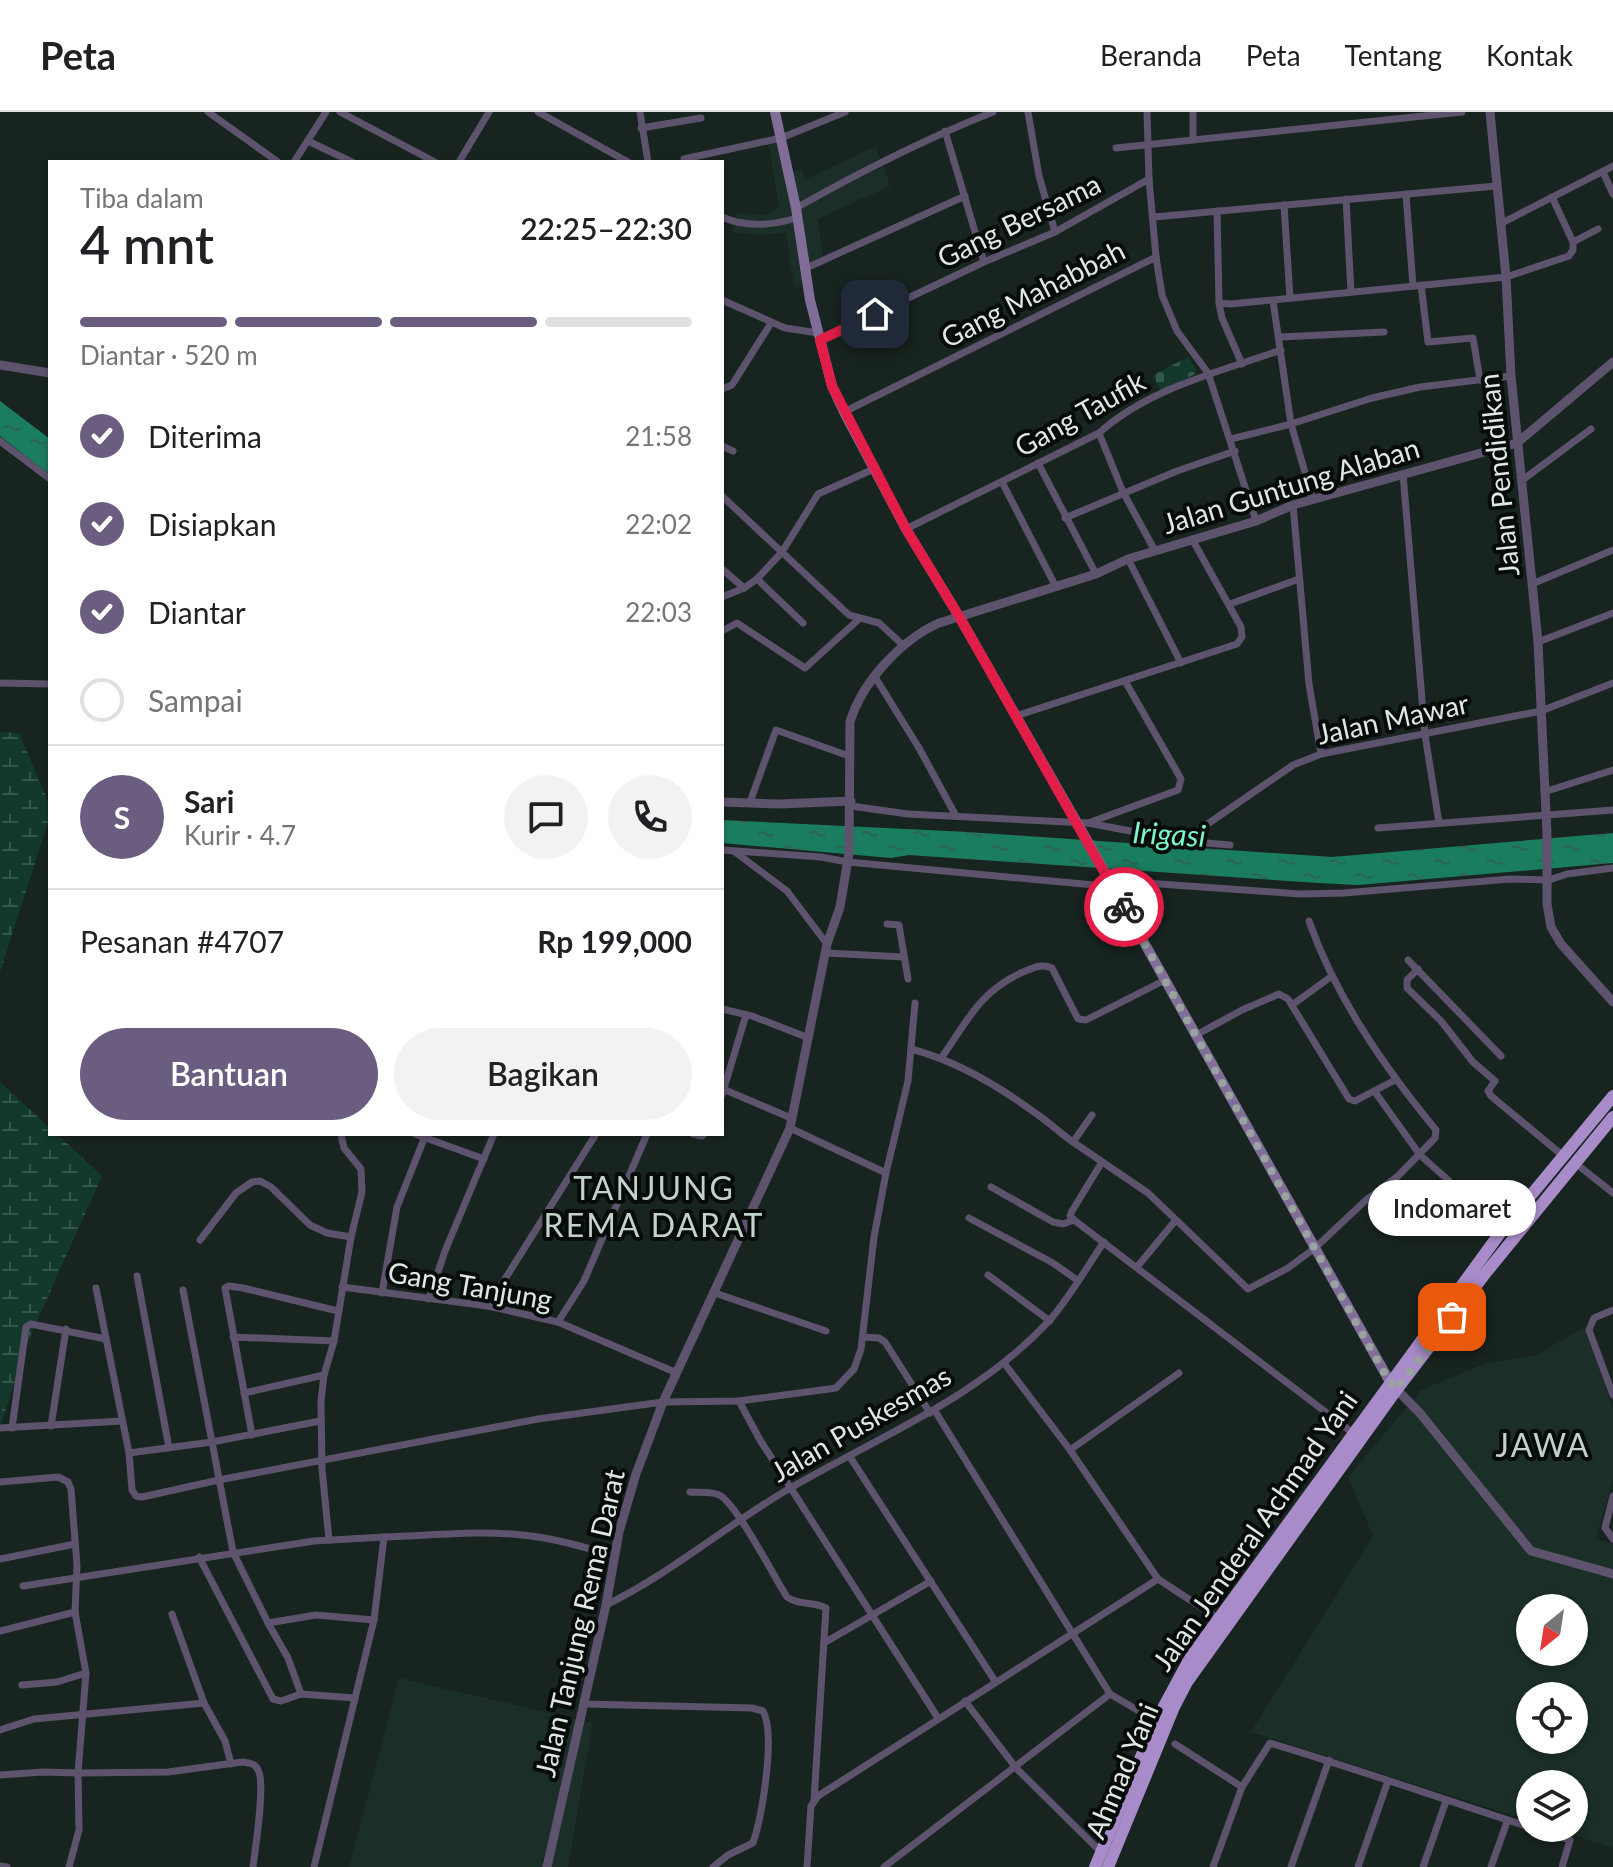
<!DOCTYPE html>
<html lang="id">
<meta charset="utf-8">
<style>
:root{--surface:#fff;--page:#f2f2f2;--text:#202124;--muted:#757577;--line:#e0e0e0;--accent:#6b5d7f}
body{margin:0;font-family:Lato,sans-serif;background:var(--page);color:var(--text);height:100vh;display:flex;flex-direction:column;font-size:30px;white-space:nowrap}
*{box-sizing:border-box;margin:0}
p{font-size:26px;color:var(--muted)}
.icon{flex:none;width:44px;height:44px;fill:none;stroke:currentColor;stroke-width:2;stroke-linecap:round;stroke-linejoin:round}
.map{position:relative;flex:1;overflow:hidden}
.panel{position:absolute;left:48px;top:48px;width:676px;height:976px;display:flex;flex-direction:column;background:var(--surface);border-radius:0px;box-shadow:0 2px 6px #0004}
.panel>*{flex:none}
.needle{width:52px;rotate:210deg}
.fabs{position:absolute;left:1516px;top:1482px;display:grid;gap:16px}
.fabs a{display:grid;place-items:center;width:72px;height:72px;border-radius:50%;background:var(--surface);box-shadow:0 2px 6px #0004;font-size:40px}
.pin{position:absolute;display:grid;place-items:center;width:68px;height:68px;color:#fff;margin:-34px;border-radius:16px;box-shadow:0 4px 12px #0006}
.courier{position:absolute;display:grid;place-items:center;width:80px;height:80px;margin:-40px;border:6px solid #e11d48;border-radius:50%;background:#fff;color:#222;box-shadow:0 2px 10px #0007}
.bubble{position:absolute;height:56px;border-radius:28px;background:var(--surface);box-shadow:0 2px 6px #0004;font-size:26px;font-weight:600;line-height:56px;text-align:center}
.headline em{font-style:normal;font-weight:600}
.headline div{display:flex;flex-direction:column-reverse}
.headline{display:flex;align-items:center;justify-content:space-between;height:136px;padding:0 32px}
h1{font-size:52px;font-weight:600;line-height:60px}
.bar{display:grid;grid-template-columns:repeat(4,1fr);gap:12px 8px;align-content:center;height:96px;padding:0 32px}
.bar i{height:10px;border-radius:6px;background:var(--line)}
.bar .selected{background:var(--accent)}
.bar p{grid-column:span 4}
.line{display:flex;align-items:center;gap:20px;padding:0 32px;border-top:2px solid var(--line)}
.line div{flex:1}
.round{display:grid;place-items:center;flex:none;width:84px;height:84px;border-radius:42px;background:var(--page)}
ol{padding:0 32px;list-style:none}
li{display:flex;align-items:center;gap:24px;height:88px}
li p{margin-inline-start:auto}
li .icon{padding:8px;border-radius:50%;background:var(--accent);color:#fff;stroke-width:4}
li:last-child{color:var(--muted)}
li i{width:44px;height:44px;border:4px solid var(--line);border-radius:50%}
.primary-button{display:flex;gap:16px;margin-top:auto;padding:16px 32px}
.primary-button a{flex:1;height:92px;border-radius:48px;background:var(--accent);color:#fff;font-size:32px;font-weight:600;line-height:92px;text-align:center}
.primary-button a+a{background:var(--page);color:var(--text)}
header{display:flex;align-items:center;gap:48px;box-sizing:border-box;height:112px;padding:0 40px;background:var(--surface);border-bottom:2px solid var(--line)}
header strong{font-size:38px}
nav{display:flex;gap:44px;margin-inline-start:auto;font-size:28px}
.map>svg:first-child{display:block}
.built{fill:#1b2e27;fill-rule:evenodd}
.wetland{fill:url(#wetland-marsh)}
.cemetery{fill:url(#cemetery-stones)}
.water{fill:url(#water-ripples)}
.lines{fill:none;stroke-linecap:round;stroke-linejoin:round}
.minor{stroke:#5e536d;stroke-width:7}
.tertiary{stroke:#5e536d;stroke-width:9}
.secondary{stroke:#816e98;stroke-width:10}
.trunk{stroke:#a88cc9;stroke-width:12}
.done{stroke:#9aa3a0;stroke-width:8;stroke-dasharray:0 14.4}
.route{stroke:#e11d48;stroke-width:10}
.labels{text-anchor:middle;stroke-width:8;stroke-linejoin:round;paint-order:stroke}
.street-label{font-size:28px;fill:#e0e8e5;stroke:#070c0a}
.water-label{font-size:30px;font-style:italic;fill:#7bf7cb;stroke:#070c0a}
.quarter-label{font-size:32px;letter-spacing:2px;fill:#c2d1ca;stroke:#070c0a}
</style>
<header>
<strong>Peta</strong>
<nav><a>Beranda</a><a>Peta</a><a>Tentang</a><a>Kontak</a></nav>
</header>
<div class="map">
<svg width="1613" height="1755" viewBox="0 0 1613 1755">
<defs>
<pattern id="wetland-marsh" width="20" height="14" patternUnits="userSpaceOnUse" patternTransform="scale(2)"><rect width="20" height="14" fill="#13392c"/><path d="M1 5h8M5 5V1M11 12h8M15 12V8" fill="none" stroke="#35564a"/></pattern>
<pattern id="cemetery-stones" width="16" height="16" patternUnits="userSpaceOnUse" patternTransform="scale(2)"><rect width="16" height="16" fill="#13392c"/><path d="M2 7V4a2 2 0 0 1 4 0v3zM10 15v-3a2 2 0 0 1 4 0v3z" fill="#35564a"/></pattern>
<pattern id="water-ripples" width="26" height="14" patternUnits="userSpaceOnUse" patternTransform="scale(2)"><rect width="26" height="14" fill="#1b7d60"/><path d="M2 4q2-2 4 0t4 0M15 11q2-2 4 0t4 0" fill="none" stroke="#2d6454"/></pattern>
</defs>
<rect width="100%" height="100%" fill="#18241f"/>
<g class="built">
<polygon points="779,29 794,105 775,110 737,109 737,101 766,103 779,94 768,31"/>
<polygon points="876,34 880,47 797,91 791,61 801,57 806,67"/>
<polygon points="884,54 890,74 818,107 823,144 807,153 799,97"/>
<polygon points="795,109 804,173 794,175 786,121 759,123 732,120 735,113"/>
<path d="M1585,1215L1613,1296V1367L1596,1427L1613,1432V1736L1552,1716H1574V1672H1530V1709L1251,1620L1373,1424L1348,1365L1421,1278L1487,1251L1536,1243ZM1530,1496H1574V1540H1530ZM1530,1584H1574V1628H1530Z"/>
<polygon points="399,1566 593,1611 568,1755 349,1755"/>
</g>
<g class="wetland">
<polygon points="0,620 19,621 50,694 50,704 0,860"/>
<polygon points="0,970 50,1016 50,1022 57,1022 102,1064 27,1231 0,1315"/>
</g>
<polygon class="cemetery" points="1188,245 1196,257 1195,262 1161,280 1153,263"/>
<g class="water">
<polygon points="0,289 50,327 50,363 0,324"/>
<polygon points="722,708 968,720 1332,745 1613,721 1613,751 1358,773 1318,771 909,743 891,746 722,731"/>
</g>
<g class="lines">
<g class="minor">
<polyline points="208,0 278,50"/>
<polyline points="340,0 435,50"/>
<polyline points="538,0 628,50"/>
<polyline points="640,0 648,50"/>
<polyline points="1028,0 1039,64 1055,120"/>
<polyline points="1147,0 1149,67 1156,145 1162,183 1177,219 1208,261 1256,409"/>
<polyline points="1193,0 1193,28"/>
<polyline points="641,16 701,6"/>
<polyline points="945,19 984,150"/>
<polyline points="308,29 352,50"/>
<polyline points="1116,36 1462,0"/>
<polyline points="684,47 781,26 845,0"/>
<polyline points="294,50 326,0"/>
<polyline points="459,50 489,0"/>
<polyline points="1603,60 1613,82"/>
<polyline points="1406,82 1413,174"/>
<polyline points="1552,85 1573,130"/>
<polyline points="1346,87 1351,180"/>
<polyline points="1284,93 1290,186"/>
<path d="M796,96C860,60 925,27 993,0"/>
<polyline points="1217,99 1219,191 1231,192 1506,165 1569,144 1573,138 1573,130 1598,117"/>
<path d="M722,105C747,116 772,113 797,106"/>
<polyline points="1154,105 1496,74"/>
<polyline points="1500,112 1613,54"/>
<polyline points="804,157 965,84"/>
<polyline points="1421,173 1428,230 1473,226 1480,268"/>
<polyline points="722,188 785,216 818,221"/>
<polyline points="1273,189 1291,312 1313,388"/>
<polyline points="1219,191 1222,206 1242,252"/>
<polyline points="1280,225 1384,220"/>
<polyline points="820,228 984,150 1055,120 1149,67"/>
<polyline points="722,277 732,273 771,211"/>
<polyline points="844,300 1156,145"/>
<polyline points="1099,321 1123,380 1155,439"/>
<polyline points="1231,327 1291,312 1372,286 1420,275 1511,264"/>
<polyline points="0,329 50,367"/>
<polyline points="722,334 733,339"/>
<polyline points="1038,351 1096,462"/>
<polyline points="1403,362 1425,623 1439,711"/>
<polyline points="1521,369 1591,317"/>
<polyline points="1002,370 1056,475"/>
<polyline points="722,384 849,503 879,511 904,534"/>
<polyline points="1293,393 1309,572 1321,642"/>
<polyline points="1065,406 1177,359 1235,339"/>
<path d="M906,417L1099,321C1149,276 1219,260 1281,238"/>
<polyline points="1128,447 1181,551"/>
<polyline points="722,457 744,476"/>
<polyline points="757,467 803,511"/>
<polyline points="1532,472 1613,438"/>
<polyline points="722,485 744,476 757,467 782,440 818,382 876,356"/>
<polyline points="1230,492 1299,467"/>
<polyline points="722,519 737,511 805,556 859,507"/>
<polyline points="1538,530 1613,501"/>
<polyline points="875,565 919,636 956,704"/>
<polyline points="0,571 50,572"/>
<polyline points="1016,604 1237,532 1242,525 1241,515 1192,427"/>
<polyline points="1544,680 1613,658"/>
<polyline points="750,690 776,618 849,644"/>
<polyline points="851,694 908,702 1088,711 1178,678 1181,667 1125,569"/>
<polyline points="1088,711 1183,729 1293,653 1321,642 1541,599 1613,571"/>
<polyline points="1378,716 1613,698"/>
<polyline points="1184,729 1230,733"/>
<polyline points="722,738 821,745 848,750 1094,773 1132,770 1300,782 1344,781 1510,767 1549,768 1567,762 1613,756"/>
<polyline points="735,740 787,779 827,832"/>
<polyline points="887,812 899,813 908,867"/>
<polyline points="826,841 904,845"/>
<polyline points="1408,848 1501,944"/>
<polyline points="1418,857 1407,868 1407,876 1441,909 1473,950 1495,969 1488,979 1491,984 1562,1043"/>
<polyline points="1292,893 1332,864"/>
<polyline points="722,897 752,904 809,926"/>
<polyline points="1196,923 1242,898 1279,882 1288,887 1349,987 1355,989 1395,968"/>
<path d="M911,937C957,949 999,974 1038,1003C1050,1011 1061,1022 1073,1030L1092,1003"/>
<path d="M942,945C968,908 980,879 1023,860C1033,856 1041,851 1052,856L1078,907L1086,908L1165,868"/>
<polyline points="723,977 791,1006"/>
<polyline points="1375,980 1420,1043 1503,1117"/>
<polyline points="722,983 746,903"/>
<polyline points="790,1016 886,1061"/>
<polyline points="415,1022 484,1047"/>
<polyline points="693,1022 702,1024 704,1022"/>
<path d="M1073,1030L1148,1081L1248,1177L1288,1156L1315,1136L1366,1088L1398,1064L1435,1026L1436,1018C1385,956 1336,886 1309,809"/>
<polyline points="1102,1050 1072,1099 1070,1104 1074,1108 1353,1321"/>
<polyline points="1574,1050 1613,1081"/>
<polyline points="991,1075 1053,1110 1063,1112 1074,1108"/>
<polyline points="969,1106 1053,1151 1077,1168"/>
<polyline points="200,1128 236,1081 252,1070 260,1069 271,1075 310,1113 327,1121 351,1125"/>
<polyline points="1137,1155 1175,1109"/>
<polyline points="988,1163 1050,1209"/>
<polyline points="137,1164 169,1336"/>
<polyline points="342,1175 488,1194 558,1210 677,1261"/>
<polyline points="96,1176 129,1341 212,1330 320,1309"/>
<polyline points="183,1178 233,1440 268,1511 288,1546 301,1582"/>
<polyline points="382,1181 397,1095 426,1022"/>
<polyline points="715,1181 826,1219"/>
<polyline points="429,1187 445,1139 494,1022"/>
<polyline points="488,1194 596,1022"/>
<polyline points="1613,1198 1594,1206 1589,1218 1613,1283"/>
<polyline points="558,1210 584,1169 647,1022"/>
<polyline points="233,1225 334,1229"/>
<polyline points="863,1225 879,1226 885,1230 930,1301"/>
<polyline points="1004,1251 1070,1338 1158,1467 1219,1507"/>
<polyline points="244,1281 324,1263"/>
<polyline points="739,1289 760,1328 938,1606"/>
<polyline points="51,1314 66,1217"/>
<polyline points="0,1316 122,1309"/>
<polyline points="12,1316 26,1215 31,1212 106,1227"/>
<polyline points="252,1323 225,1176 229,1174 243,1176 338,1199"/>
<polyline points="1070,1338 1179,1261"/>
<polyline points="129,1341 132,1378 136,1384 142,1385 219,1368 538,1307 663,1290 739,1289 836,1276 854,1257 861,1237 874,1125 886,1061 908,969 915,891"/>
<polyline points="850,1345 995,1569"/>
<path d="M0,1370L58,1365L68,1370L71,1377L77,1453L75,1500L86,1561L78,1661L168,1660L242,1650C249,1651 255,1651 258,1658C266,1671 255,1737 253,1755"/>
<path d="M690,1380C699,1381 714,1379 721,1384C740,1398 773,1463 787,1485C799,1494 815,1489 826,1496L814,1689"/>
<polyline points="1613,1384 1605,1416 1613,1427"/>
<path d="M384,1425C430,1424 477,1418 522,1423C554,1426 584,1435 614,1444"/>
<polyline points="329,1428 322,1357 321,1289 324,1263 334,1229 351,1125 362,1080 361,1057 344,1036 341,1022"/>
<polyline points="199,1445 273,1587 281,1589 301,1582 355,1586"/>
<polyline points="0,1447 75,1432"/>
<polyline points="23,1474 314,1429 384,1425 374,1508 314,1755"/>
<path d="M606,1493C673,1460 728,1412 792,1375C880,1324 976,1287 1048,1210C1069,1187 1086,1156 1104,1130"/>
<polyline points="172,1502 204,1591 225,1629 231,1652"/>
<polyline points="268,1511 316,1503 374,1508"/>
<polyline points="0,1519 75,1500"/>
<polyline points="824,1531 931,1469"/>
<polyline points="22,1573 57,1570 86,1561"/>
<polyline points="1110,1582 1156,1609"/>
<polyline points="965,1589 1016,1656 1101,1740"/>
<path d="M584,1592L752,1596L763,1599C776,1623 762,1704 753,1731L728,1743L713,1755"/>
<polyline points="0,1618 34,1607 204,1591"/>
<polyline points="1175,1632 1242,1675"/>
<polyline points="0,1663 43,1660 78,1661 79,1718 69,1755"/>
<polyline points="0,1754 7,1755"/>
<polyline points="807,1755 811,1694 818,1684 1158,1467"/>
<polyline points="884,1755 1110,1582 935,1299"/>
<path d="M1213,1755L1242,1675L1270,1631C1371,1661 1470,1697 1570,1728L1562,1755"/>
<polyline points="1291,1755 1329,1648"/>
<polyline points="1358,1755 1388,1669"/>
<polyline points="1423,1755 1446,1689"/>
<polyline points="1491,1755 1507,1710"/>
</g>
<g class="tertiary">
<polyline points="1490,0 1506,165 1511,264 1538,530 1547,722 1547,792 1551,815 1561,832 1613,890"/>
<polyline points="0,253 50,261"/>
<polyline points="722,690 780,692 851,689"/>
<polyline points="1393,1274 1419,1300 1531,1439 1613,1462"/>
<path d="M547,1755L606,1493L619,1420L636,1362L663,1290L790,1016L827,832L840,795L849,741L850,610C862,570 901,528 939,511L1096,462L1128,447L1256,409L1293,393L1517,331L1613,250"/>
</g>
<polyline class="secondary" points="775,0 796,96 810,188 832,274 844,300 906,417 960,506 1084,723 1390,1270"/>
<g class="trunk">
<polyline points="1095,1755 1156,1609 1190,1546 1503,1117 1613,984"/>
<polyline points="1108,1755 1174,1595 1187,1570 1397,1277 1484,1163 1613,1005"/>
</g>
</g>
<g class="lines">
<polyline class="done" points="1124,795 1382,1257 1390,1270 1397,1277 1452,1205"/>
<polyline class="route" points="875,202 820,228 832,274 906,417 960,506 1124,795"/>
</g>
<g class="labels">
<g class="street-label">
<text transform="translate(1019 109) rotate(-26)" y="10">Gang Bersama</text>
<text transform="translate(1033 182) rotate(-27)" y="10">Gang Mahabbah</text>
<text transform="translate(1080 302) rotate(-29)" y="10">Gang Taufik</text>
<text transform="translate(1499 363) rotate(-96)" y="10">Jalan Pendidikan</text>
<text transform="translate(1291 374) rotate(-17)" y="10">Jalan Guntung Alaban</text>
<text transform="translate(1393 607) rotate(-12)" y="10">Jalan Mawar</text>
<text transform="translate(470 1174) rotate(10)" y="10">Gang Tanjung</text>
<text transform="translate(861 1312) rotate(-30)" y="10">Jalan Puskesmas</text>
<text transform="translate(1255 1419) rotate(-55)" y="10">Jalan Jenderal Achmad Yani</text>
<text transform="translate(580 1511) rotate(-77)" y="10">Jalan Tanjung Rema Darat</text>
<text transform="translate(1122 1659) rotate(-67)" y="10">Ahmad Yani</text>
</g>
<g class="water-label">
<text transform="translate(1169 723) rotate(3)" y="10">Irigasi</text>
</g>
<g class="quarter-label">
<text x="654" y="1088">TANJUNG<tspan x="654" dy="37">REMA DARAT</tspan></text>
<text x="1543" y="1345">JAWA</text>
</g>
</g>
</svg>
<div class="fabs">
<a><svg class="needle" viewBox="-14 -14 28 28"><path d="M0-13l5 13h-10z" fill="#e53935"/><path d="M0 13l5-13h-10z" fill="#757577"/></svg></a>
<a><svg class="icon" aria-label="locate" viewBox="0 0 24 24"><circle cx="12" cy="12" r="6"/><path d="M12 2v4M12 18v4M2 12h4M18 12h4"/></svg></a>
<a><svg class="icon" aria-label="layers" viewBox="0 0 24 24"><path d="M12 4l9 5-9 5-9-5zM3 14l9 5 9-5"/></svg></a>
</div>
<div class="pin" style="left:1452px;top:1205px;background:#ea580c"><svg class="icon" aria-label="bag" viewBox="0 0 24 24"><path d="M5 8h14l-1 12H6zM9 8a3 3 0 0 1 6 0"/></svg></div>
<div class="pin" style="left:875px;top:202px;background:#1f2937"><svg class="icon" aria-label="home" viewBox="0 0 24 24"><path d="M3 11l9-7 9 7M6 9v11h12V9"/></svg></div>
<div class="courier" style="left:1124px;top:795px"><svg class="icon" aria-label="bike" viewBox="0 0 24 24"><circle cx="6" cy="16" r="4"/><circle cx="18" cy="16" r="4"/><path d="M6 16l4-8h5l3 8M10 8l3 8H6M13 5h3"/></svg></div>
<div class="bubble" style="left:1368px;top:1068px;width:168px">Indomaret</div>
<section class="panel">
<div class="headline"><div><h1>4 mnt</h1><p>Tiba dalam</p></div><em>22:25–22:30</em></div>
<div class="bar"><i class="selected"></i><i class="selected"></i><i class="selected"></i><i></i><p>Diantar · 520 m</p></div>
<ol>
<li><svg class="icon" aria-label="check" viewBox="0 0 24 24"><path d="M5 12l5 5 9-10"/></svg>Diterima<p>21:58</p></li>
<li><svg class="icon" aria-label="check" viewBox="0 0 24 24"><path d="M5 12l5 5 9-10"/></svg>Disiapkan<p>22:02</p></li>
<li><svg class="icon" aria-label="check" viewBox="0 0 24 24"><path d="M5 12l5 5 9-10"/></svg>Diantar<p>22:03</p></li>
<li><i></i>Sampai</li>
</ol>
<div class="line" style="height:144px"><b class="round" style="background:var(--accent);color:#fff">S</b><div><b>Sari</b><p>Kurir · 4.7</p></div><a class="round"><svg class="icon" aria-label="chat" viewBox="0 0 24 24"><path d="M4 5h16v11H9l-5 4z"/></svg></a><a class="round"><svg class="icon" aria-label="phone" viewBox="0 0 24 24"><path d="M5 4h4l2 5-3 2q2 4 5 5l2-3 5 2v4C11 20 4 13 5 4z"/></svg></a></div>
<div class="line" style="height:104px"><div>Pesanan #4707</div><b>Rp 199,000</b></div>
<div class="primary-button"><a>Bantuan</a><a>Bagikan</a></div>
</section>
</div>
